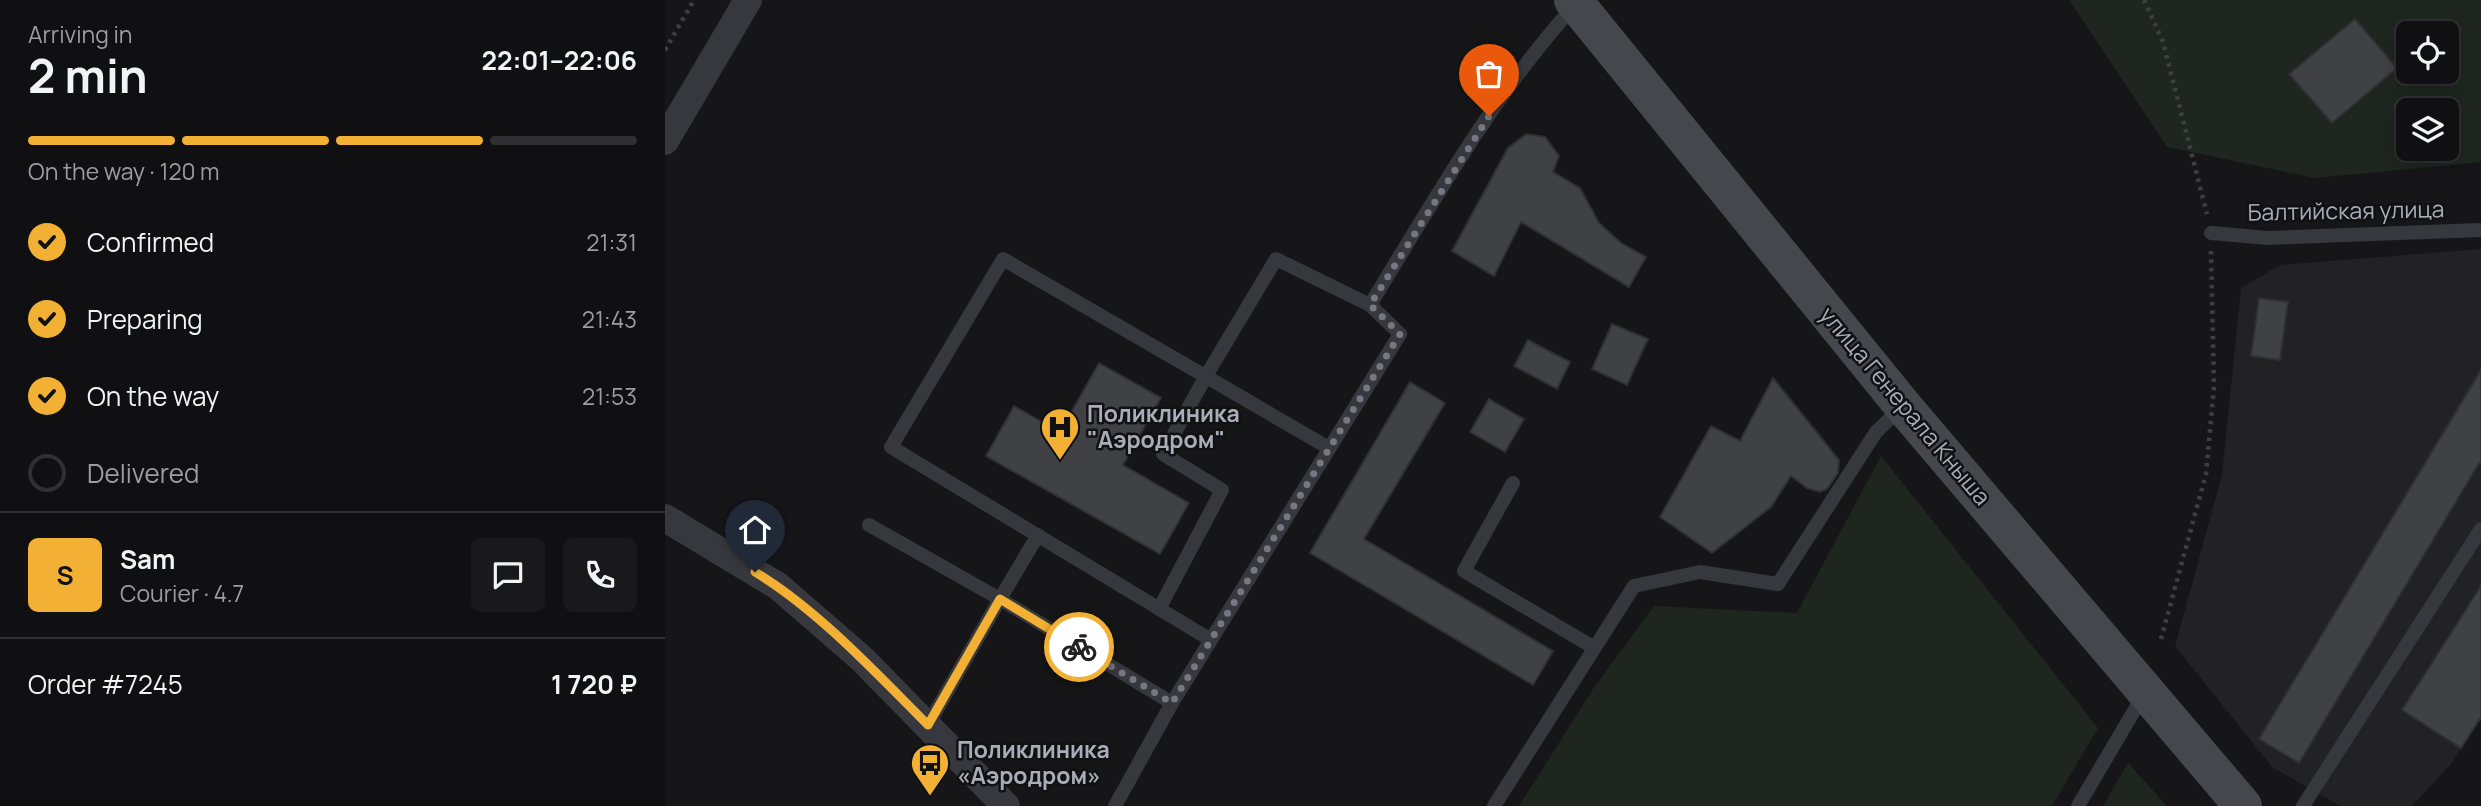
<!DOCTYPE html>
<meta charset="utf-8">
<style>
:root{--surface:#101012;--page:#19191b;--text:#f1f3f6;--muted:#9c9d9f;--line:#303032;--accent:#f2b134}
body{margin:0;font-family:Manrope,sans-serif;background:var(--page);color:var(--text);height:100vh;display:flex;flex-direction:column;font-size:26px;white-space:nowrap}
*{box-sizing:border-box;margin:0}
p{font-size:23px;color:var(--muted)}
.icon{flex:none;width:38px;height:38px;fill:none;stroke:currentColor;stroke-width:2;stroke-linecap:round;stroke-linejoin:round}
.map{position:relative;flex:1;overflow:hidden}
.side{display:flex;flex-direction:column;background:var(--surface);width:665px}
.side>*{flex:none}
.controls{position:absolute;left:1731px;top:21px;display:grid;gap:14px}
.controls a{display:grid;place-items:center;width:63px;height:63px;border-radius:10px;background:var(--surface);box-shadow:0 4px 18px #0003,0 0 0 2px var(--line);font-size:35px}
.pin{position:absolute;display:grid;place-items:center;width:60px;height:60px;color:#fff;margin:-72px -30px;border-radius:50% 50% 50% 0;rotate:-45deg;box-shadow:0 0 7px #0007}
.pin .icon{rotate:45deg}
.courier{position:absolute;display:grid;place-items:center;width:70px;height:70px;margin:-35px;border:5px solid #f2b134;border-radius:50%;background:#fff;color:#222;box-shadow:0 2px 9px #0007}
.summary em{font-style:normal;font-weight:700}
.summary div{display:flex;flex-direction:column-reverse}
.summary{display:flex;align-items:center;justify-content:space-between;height:119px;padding:0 28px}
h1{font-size:46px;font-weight:700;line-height:52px}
.bar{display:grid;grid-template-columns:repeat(4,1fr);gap:10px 7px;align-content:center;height:84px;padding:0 28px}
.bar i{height:9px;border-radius:5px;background:var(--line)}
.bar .on{background:var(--accent)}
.bar p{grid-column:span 4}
.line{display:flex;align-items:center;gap:18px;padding:0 28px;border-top:2px solid var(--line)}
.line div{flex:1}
.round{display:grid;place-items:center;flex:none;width:74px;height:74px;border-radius:10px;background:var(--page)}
ol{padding:0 28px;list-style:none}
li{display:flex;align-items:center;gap:21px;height:77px}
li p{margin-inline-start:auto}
li .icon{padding:7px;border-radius:50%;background:var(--accent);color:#111;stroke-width:4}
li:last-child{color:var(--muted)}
li i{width:38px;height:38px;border:4px solid var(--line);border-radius:50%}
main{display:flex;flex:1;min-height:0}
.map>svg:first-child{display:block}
.built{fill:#222225}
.green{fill:#1e261f;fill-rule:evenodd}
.building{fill:#404145;stroke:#303034;stroke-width:2}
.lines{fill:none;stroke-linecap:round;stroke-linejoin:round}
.path{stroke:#3d3f44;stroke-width:4.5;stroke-dasharray:3.5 5;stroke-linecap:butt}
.lane{stroke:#37383d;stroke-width:14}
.street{stroke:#37383d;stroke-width:28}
.secondary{stroke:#45474d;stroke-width:38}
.done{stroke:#757880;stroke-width:7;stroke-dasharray:0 12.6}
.route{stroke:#f2b134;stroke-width:9}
.labels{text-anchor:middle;stroke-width:5;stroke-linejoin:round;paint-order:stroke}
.street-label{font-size:23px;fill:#a8adb8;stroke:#111113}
.poi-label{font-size:23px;font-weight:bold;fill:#a8adb8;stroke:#111113;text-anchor:start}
</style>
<main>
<section class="side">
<div class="summary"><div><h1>2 min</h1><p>Arriving in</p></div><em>22:01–22:06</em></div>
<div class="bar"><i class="on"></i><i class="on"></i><i class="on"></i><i></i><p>On the way · 120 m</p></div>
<ol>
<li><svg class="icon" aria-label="check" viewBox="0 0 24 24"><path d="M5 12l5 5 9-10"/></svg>Confirmed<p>21:31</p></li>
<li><svg class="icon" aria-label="check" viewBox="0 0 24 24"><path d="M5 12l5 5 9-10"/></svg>Preparing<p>21:43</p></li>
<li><svg class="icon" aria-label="check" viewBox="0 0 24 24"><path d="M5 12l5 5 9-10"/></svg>On the way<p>21:53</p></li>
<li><i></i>Delivered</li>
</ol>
<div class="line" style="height:126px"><b class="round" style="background:var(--accent);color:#111">S</b><div><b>Sam</b><p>Courier · 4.7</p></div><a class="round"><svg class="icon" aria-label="chat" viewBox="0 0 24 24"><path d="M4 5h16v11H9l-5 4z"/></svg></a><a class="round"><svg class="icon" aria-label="phone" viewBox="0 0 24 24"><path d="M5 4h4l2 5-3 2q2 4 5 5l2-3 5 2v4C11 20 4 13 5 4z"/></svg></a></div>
<div class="line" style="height:91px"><div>Order #7245</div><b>1 720 ₽</b></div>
</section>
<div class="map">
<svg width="1816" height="806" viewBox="0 0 1816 806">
<rect width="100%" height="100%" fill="#161618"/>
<polygon class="built" points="1816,249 1816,717 1786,764 1747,806 1675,806 1607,767 1510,646 1557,475 1576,288 1615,265"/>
<g class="green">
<path d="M1404,0H1816V162L1650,178L1502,147ZM1743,33H1782V72H1743ZM1743,110H1782V149H1743Z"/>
<polygon points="1216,456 1433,728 1387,806 854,806 928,689 989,606 1132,613"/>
<polygon points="1463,763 1502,806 1438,806"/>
</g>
<g class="building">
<polygon points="1690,19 1732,68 1667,123 1624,74"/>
<polygon points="861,134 880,137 894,156 888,172 915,188 934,223 956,243 981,257 964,287 856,222 829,276 787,251 843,148"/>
<polygon points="1594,298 1623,302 1615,360 1586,356"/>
<polygon points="947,324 983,339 962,385 927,369"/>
<polygon points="863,340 905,362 892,389 849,366"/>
<polygon points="434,363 496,398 458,465 524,503 495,554 321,456 349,406 395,432"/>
<polygon points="1816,370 1816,460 1634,763 1594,739"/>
<polygon points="1108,378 1174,460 1173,473 1162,489 1155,492 1142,488 1126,476 1106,507 1047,553 995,517 1046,426 1075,441"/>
<polygon points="745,382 780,403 699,539 888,651 868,685 645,553"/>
<polygon points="824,399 859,419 840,452 805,432"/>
<polygon points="1816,586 1816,717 1796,748 1737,710"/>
</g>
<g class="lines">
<g class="path">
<polyline points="1479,0 1498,42 1542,214"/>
<polyline points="0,50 29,0"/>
<polyline points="1496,639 1541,474 1549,387 1546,251"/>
</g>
<g class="lane">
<polyline points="1546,233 1603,238 1816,230"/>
<polyline points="848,483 799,571 928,647"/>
<polyline points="204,525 335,599 263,725"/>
<polyline points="373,535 335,599 507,703 450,806"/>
<polyline points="494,609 557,490 498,454 541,376 611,259 705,305"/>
<polyline points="546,640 226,447 338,259 664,448"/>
<path d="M507,703L735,334L705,305C768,202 828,95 910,5"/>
<polyline points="829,806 969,586 1035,572 1113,584 1211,432 1238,406"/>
<polyline points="1413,806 1479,694"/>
<polyline points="1638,806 1816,529"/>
</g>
<g class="street">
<polyline points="0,141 83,0"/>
<polyline points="0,518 113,586 197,659 341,806"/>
</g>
<polyline class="secondary" points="908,0 1238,406 1578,806"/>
</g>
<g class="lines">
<polyline class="done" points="414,647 507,703 735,334 705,305 824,116"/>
<path class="route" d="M90,572C152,609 212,674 263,725L335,599L414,647"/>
</g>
<defs>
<g id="hospital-pin" transform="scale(2.0125)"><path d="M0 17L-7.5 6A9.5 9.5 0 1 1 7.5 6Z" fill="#f2b134" stroke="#111113"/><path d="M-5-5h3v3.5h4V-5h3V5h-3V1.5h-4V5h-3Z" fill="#111"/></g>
<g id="bus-pin" transform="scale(2.0125)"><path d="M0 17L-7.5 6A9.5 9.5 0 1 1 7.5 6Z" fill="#f2b134" stroke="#111113"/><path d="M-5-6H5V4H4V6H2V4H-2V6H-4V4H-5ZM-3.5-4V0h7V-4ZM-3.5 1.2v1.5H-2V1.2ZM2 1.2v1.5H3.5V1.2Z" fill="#111"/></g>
</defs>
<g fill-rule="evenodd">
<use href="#hospital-pin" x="395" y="427"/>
<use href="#bus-pin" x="265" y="763"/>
</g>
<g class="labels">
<g class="street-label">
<text transform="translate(1681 211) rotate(-1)" y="8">Балтийская улица</text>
<text transform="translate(1240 406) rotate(50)" y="8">улица Генерала Кныша</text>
</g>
<g class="poi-label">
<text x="422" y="422">Поликлиника<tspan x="422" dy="26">"Аэродром"</tspan></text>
<text x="292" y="758">Поликлиника<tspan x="292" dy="26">«Аэродром»</tspan></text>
</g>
</g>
</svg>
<div class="controls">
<a><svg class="icon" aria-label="locate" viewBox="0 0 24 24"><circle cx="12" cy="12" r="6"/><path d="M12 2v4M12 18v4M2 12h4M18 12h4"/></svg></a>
<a><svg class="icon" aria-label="layers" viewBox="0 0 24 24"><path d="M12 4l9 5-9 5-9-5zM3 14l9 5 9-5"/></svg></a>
</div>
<div class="pin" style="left:824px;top:116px;background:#ea580c"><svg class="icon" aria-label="bag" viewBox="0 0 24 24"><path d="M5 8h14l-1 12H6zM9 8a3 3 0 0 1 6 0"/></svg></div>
<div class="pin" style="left:90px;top:572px;background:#1f2937"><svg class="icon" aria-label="home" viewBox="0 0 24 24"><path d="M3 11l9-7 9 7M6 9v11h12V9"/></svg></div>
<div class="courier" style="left:414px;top:647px"><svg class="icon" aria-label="bike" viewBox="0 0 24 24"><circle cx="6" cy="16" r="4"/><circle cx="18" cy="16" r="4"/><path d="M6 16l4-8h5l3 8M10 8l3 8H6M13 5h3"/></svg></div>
</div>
</main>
